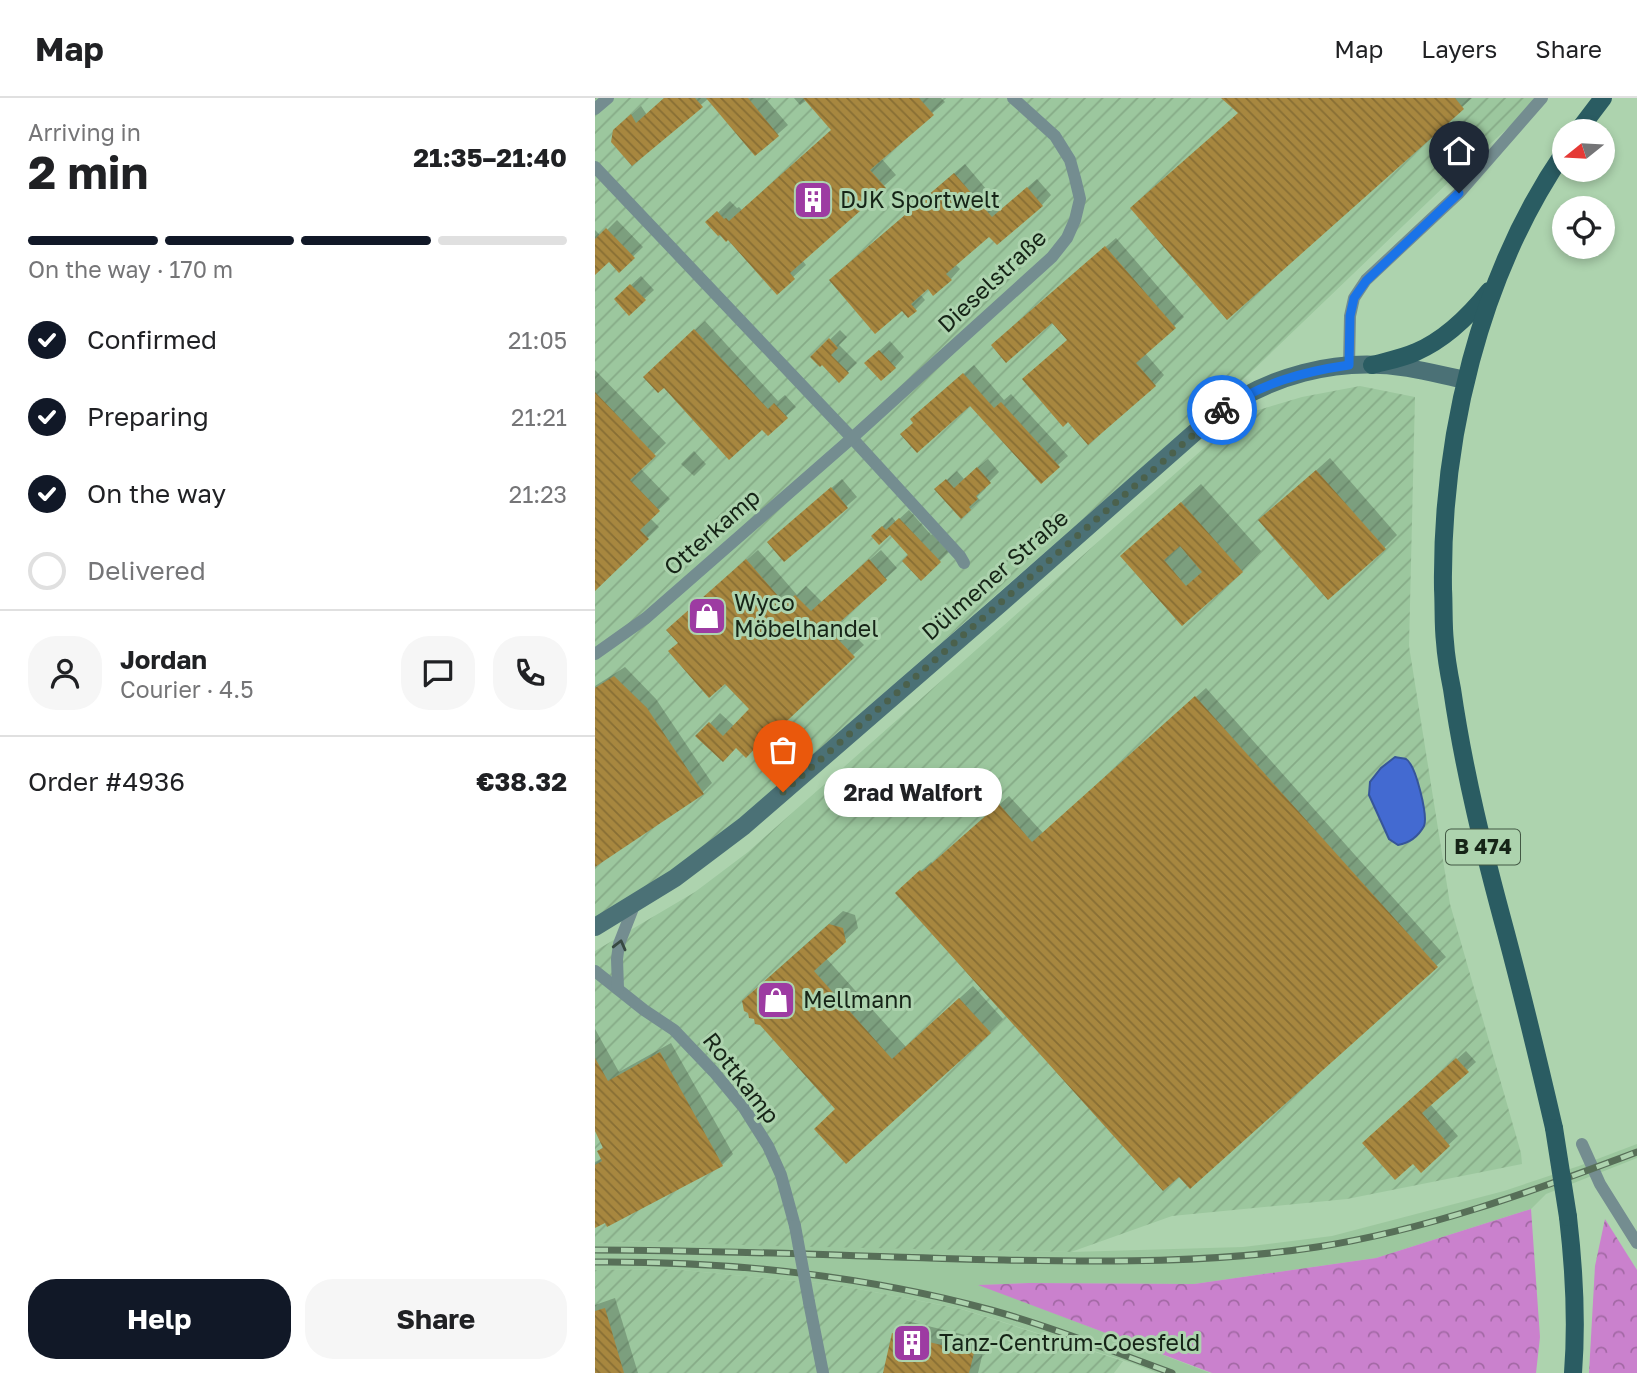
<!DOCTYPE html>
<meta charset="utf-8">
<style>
:root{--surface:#fff;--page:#f6f6f6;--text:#202124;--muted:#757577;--line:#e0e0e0;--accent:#111827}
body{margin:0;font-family:"Golos Text",sans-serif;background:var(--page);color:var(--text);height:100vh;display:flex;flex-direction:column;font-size:26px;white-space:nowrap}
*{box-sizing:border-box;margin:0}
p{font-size:23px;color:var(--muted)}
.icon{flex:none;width:38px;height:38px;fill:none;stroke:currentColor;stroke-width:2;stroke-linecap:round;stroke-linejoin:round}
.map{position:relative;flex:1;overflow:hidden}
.drawer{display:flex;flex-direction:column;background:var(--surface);width:595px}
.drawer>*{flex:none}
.needle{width:46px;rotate:252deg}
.buttons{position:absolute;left:957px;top:21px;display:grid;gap:14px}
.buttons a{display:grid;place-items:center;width:63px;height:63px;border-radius:50%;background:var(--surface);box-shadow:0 4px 10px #0003;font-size:35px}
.pin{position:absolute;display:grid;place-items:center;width:60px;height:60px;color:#fff;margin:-72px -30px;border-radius:50% 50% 50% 0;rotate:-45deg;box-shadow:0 0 7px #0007}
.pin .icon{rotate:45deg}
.courier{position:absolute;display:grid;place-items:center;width:70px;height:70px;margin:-35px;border:5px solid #1a73e8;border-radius:50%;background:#fff;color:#222;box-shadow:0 2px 9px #0007}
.bubble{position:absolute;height:49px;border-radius:24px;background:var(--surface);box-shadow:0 4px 10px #0003;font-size:23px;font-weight:700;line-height:49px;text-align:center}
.summary em{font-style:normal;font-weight:700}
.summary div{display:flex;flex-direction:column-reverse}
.summary{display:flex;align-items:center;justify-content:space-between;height:119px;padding:0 28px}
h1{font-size:46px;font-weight:700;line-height:52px}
.bar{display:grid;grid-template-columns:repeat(4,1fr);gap:10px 7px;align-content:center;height:84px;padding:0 28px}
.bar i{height:9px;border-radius:5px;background:var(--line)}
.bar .on{background:var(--accent)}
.bar p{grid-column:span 4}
.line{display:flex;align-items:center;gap:18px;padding:0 28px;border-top:2px solid var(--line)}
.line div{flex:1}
.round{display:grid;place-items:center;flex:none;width:74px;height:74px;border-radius:28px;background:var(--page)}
ol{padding:0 28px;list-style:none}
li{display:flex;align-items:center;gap:21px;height:77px}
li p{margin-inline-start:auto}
li .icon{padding:7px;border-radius:50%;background:var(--accent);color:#fff;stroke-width:4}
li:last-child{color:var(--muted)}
li i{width:38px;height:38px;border:4px solid var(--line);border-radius:50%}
.action{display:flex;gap:14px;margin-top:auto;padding:14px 28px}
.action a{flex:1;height:80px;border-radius:28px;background:var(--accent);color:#fff;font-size:28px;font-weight:700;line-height:80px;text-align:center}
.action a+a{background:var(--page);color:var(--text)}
header{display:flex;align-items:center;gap:42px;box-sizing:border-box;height:98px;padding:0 35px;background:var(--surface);border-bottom:2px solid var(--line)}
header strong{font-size:33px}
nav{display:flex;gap:38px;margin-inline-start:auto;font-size:24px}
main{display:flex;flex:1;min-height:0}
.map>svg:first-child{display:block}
.built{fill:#9cc79e}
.industrial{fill:url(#industrial-furrows)}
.forest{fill:url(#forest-crowns)}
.water{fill:#436ad1;stroke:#365599;stroke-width:2}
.shadow{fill:#0003}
.building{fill:url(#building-back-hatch);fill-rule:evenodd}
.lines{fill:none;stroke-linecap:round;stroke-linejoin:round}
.street{stroke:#748d90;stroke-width:12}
.secondary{stroke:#4b7176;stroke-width:18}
.primary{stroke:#2a5c62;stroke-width:18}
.rail-casing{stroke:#576f58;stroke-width:7}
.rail{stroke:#add3ae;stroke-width:4.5;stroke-dasharray:13;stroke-linecap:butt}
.street-bridge{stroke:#748d90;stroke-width:12}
.primary-bridge{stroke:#2a5c62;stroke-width:18}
.oneway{stroke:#374941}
.done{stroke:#4b614c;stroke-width:7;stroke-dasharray:0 12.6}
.route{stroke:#1a73e8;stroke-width:9}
.labels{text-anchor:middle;stroke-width:6;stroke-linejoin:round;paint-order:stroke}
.shield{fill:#add3ae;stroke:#435844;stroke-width:2}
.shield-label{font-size:21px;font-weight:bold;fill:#162417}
.poi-label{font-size:23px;fill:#162417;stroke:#add3ae;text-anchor:start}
.street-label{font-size:23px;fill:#162417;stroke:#add3ae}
</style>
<header>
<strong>Map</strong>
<nav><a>Map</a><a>Layers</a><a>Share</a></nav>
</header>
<main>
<section class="drawer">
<div class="summary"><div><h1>2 min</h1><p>Arriving in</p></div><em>21:35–21:40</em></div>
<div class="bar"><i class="on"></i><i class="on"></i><i class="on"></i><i></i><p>On the way · 170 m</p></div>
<ol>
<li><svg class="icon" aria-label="check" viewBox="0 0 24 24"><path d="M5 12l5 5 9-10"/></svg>Confirmed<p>21:05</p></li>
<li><svg class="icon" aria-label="check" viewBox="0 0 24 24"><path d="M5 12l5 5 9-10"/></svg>Preparing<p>21:21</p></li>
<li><svg class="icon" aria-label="check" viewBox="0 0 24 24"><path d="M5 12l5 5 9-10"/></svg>On the way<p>21:23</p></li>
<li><i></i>Delivered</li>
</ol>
<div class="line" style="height:126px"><a class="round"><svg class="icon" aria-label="person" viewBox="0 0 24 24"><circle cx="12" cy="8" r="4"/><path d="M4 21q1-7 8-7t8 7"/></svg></a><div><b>Jordan</b><p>Courier · 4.5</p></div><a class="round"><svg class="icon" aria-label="chat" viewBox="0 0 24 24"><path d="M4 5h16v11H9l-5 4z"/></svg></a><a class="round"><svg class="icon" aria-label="phone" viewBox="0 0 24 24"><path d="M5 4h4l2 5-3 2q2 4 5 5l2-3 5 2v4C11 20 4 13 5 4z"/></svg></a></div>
<div class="line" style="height:91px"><div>Order #4936</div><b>€38.32</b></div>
<div class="action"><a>Help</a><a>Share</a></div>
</section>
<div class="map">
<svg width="1042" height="1275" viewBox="0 0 1042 1275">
<defs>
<pattern id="industrial-furrows" width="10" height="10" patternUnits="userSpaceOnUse" patternTransform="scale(1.75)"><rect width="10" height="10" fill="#9cc79e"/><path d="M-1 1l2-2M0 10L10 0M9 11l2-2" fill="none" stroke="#86ab87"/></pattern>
<pattern id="forest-crowns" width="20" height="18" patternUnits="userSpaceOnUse" patternTransform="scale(1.75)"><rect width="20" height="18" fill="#ca81cd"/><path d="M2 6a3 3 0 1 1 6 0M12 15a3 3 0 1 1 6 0" fill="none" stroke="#a369a5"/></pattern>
<pattern id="building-back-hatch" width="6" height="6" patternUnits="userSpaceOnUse" patternTransform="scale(1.75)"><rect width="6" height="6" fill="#a7873f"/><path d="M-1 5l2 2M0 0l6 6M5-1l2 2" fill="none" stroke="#876e34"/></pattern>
</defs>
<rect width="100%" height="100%" fill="#add3ae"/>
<polygon class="built" points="1042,1046 1042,1060 951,1096 936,1111 781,1160 599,1186 434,1185 386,1187 615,1275 562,1275 537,1265 367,1211 243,1187 76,1171 0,1172 0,1146 48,1143 476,1154 648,1149 737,1138 909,1093 984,1068"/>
<g class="industrial">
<polygon points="0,0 946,0 861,77 654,276 86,772 0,820"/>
<polygon points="765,288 820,299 814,548 855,806 926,1055 927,1066 752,1101 577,1118 476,1154 176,1148 48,1143 0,1146 0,853 100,794 153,754 635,327 660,313 707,299"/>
<polygon points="76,1171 243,1187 366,1211 528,1263 519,1275 0,1275 0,1172"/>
</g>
<g class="forest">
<polygon points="936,1111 945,1239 941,1275 617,1275 383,1187 434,1185 599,1186 781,1160"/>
<polygon points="1010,1121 1042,1172 1042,1275 994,1275 1000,1168"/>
</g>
<path class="water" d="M800,659C804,660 808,660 811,661C821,667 833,718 829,728C823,739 814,745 803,747L794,741L774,697L775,684L786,670Z"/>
<g class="shadow">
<polygon points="70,0 170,0 193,27 160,56 114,0 37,65 30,23 46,8 52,17"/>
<polygon points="199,0 346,0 350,4 286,60 301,77 207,162 211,167 182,194 134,139 113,124 135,103 142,110 144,109 147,112 238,32 212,2 205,7"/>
<polygon points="628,0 877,0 632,219 645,14"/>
<polygon points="370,66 408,111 442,81 456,97 447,107 395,136 360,166 365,171 356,181 333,189 325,196 330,202 320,212 307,210 246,172"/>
<polygon points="22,122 48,149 24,172 14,161 0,175 0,132 6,138"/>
<polygon points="521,140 589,219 550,255 569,277 560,287 474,241 458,223 408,238"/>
<polygon points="46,178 59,192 34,215 21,201"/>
<polygon points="110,223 183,303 190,297 201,309 191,318 167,329 60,269"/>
<polygon points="245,232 252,239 244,247 262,265 244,282 227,264 217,259"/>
<polygon points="295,243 309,259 300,269 281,256"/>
<polygon points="379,267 409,302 416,296 473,358 463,367 376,306 320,324 327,312"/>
<polygon points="0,272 71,345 45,370 75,401 55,420 64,429 0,491"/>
<polygon points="99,353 111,366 99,378 86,366"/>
<polygon points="735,360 802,437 789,450 679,410"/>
<polygon points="393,361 404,374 390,388 391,390 382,399 385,402 375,411 342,391 362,373 369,381"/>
<polygon points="247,381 262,399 189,462 184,435"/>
<polygon points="606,386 666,453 647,473 588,525 528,458"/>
<polygon points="314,412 336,437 337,436 354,454 326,481 315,457 295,435 278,438 297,419 301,424"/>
<polygon points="163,452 202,497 211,488 227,504 286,452 302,470 244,522 269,547 258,557 141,648 103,638 125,615 140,629 156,611 131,584 85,545 84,522"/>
<polygon points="30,569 61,601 117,685 108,694 0,767 0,588"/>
<polygon points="611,590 851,859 841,868 312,785 336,764 338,766 414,698 448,735"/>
<polygon points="248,813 260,817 263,830 231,860 311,949 378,888 408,921 395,934 242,1011 162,890"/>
<polygon points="0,931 24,974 76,945 138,1056 127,1067 13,1127 10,1123 0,1128 0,1064 8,1060 4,1053 9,1048 0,1030"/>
<polygon points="871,953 881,964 835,1006 863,1038 826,1072 818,1063 778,1036"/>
<polygon points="20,1200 43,1275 0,1275 0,1207"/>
<polygon points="312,1223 391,1242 383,1275 290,1275 299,1236"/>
</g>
<g class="building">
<polygon points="69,0 100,0 108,9 37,68 16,44 18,32 36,16 41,25"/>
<polygon points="111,0 153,0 184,38 160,58"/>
<polygon points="208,0 324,0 339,17 275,72 291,90 195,175 200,181 182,197 133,142 131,144 125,137 123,138 110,124 122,113 129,121 131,120 134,123 236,32"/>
<polygon points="626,0 860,0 869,11 632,222 535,110 643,15"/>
<polygon points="359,75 397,119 432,89 448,108 402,147 394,139 351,176 357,182 338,198 333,191 316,206 322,213 313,220 307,213 280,236 234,182"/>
<polygon points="11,130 40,160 24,175 14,164 0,177 0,141"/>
<polygon points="510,148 581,230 541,265 561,288 493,347 473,324 468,329 427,281 472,242 457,225 411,265 396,247"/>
<polygon points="35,186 51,202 34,218 19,201"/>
<polygon points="99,231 173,311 179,305 193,320 173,338 167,332 134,362 69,290 63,295 48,279"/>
<polygon points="234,240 243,250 236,257 254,275 244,285 227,267 225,269 215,259"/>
<polygon points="284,252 301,270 286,283 269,265"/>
<polygon points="368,275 399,310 406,304 465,369 446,386 375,308 322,355 305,336 318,325 315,321"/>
<polygon points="0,294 61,358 35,382 65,413 45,432 54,441 0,493"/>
<polygon points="382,369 396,385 381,398 383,401 374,409 376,412 366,421 339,391 351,381 359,390"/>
<polygon points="721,372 791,451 733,502 663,422"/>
<polygon points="236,389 253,410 189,464 172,444"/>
<path d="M586,404L648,474L587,528L525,458ZM585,448L607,474L591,488L569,462Z"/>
<polygon points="304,420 346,464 326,483 307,463 313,457 295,437 284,447 276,438 287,428 291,432"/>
<polygon points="151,461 190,506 200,497 216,513 274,461 292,482 235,533 260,559 178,636 176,634 151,660 141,650 128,664 100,638 114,624 128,638 154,611 130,586 114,600 73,553 83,545 71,532"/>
<polygon points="19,578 52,610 109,696 0,769 0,590"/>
<polygon points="600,598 843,869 595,1091 584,1079 568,1093 300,795 325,772 327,774 404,706 437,744"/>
<polygon points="234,826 248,830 251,844 219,873 297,961 364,900 396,935 251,1066 219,1031 240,1011 165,927 160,926 159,921 154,920 153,915 149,913 147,903"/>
<polygon points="65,954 128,1068 12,1129 10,1125 0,1130 0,1067 7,1063 2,1053 8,1050 0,1033 0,960 13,983"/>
<polygon points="861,960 874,974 827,1015 855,1048 826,1075 818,1066 800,1082 767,1045"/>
<polygon points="10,1210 29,1275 0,1275 0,1213"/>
<polygon points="297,1235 379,1255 374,1275 288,1275"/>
</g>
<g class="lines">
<g class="street">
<polyline points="0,11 13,0"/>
<polyline points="0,69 257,340 365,458 369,465"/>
<polyline points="754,267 755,218 759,200 771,182 864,95 947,0"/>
<polyline points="0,556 51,520 257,340 457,159 472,140 480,122 485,101 480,80 475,62 460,38 418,0"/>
<polyline points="0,873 49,912 79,932 119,974 149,1010 173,1048 186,1077 200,1128"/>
<polyline points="23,891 22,861 24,846 40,805"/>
<polyline points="987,1046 1005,1086 1042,1145"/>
<polyline points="214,1204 228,1275"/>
</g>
<path class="secondary" d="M0,829L80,780L149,728L404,507L615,321C670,278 743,258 813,270C832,273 851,278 871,282"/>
<g class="primary">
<polyline points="983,33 1008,0"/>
<path d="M777,267C792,263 808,260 821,254C851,241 874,218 894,193"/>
<path d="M959,1030C944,965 928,899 911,835C889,754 869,674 857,591C854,576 851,560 850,544C848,527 849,509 848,491C846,341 884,178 970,53"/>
<path d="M973,1119C979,1170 982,1224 978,1275"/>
</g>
<g class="rail-casing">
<g id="rail">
<path d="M0,1152C136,1152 273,1159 409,1162C514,1164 618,1165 722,1149C832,1132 938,1093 1042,1054"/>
<path d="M0,1164C133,1163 267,1177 396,1212C457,1229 517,1253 577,1275"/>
</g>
</g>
<use href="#rail" class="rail"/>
<polyline class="street-bridge" points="200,1128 214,1204"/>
<polyline class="primary-bridge" points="959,1030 973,1119"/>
</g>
<defs><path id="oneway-chevron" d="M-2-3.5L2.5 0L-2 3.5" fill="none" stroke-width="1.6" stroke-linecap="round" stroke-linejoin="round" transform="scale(1.75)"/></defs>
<use class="oneway" href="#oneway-chevron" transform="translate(25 847) rotate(-76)"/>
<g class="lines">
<polyline class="done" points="188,694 627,312"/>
<path class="route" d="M627,312C668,285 706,274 754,267L755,218L759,200L771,183L864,95"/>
</g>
<defs>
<g id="building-square" transform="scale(2.0125)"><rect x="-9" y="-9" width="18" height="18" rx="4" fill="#9d3ba2" stroke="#add3ae"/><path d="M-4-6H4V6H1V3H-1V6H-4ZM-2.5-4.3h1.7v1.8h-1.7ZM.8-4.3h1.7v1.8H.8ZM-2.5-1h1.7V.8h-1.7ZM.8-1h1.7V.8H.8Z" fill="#fff"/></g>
<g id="shop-square" transform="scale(2.0125)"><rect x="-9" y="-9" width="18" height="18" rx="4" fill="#9d3ba2" stroke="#add3ae"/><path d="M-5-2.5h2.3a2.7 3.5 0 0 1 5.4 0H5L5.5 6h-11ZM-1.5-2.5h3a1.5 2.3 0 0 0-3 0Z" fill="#fff"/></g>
</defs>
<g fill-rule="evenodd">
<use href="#building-square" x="218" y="102"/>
<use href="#shop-square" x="112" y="518"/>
<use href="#shop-square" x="181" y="902"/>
<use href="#building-square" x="317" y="1245"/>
</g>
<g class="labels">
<rect class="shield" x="851" y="731.5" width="74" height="35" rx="5"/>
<g class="shield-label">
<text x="888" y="756">B 474</text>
</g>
<g class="poi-label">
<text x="245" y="110">DJK Sportwelt</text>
<text x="139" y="513">Wyco<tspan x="139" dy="26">Möbelhandel</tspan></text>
<text x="208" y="910">Mellmann</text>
<text x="344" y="1253">Tanz-Centrum-Coesfeld</text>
</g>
<g class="street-label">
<text transform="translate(397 183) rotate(-43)" y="8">Dieselstraße</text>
<text transform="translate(117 434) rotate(-41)" y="8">Otterkamp</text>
<text transform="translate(400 477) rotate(-41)" y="8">Dülmener Straße</text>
<text transform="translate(146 980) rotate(52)" y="8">Rottkamp</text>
</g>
</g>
</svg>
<div class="buttons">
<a><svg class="needle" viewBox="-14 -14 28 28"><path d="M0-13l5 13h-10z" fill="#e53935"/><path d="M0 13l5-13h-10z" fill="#757577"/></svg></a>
<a><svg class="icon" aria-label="locate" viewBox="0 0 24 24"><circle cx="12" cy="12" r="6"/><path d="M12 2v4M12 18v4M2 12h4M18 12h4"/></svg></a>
</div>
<div class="pin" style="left:188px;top:694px;background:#ea580c"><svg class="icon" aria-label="bag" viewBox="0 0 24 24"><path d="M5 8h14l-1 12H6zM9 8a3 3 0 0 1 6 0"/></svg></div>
<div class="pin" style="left:864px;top:95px;background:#1f2937"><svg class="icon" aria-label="home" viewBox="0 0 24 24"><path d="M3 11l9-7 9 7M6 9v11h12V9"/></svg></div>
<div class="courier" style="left:627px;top:312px"><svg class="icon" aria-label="bike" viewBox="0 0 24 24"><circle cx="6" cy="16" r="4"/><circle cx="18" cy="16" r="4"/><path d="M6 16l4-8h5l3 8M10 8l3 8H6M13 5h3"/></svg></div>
<div class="bubble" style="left:229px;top:670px;width:178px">2rad Walfort</div>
</div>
</main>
